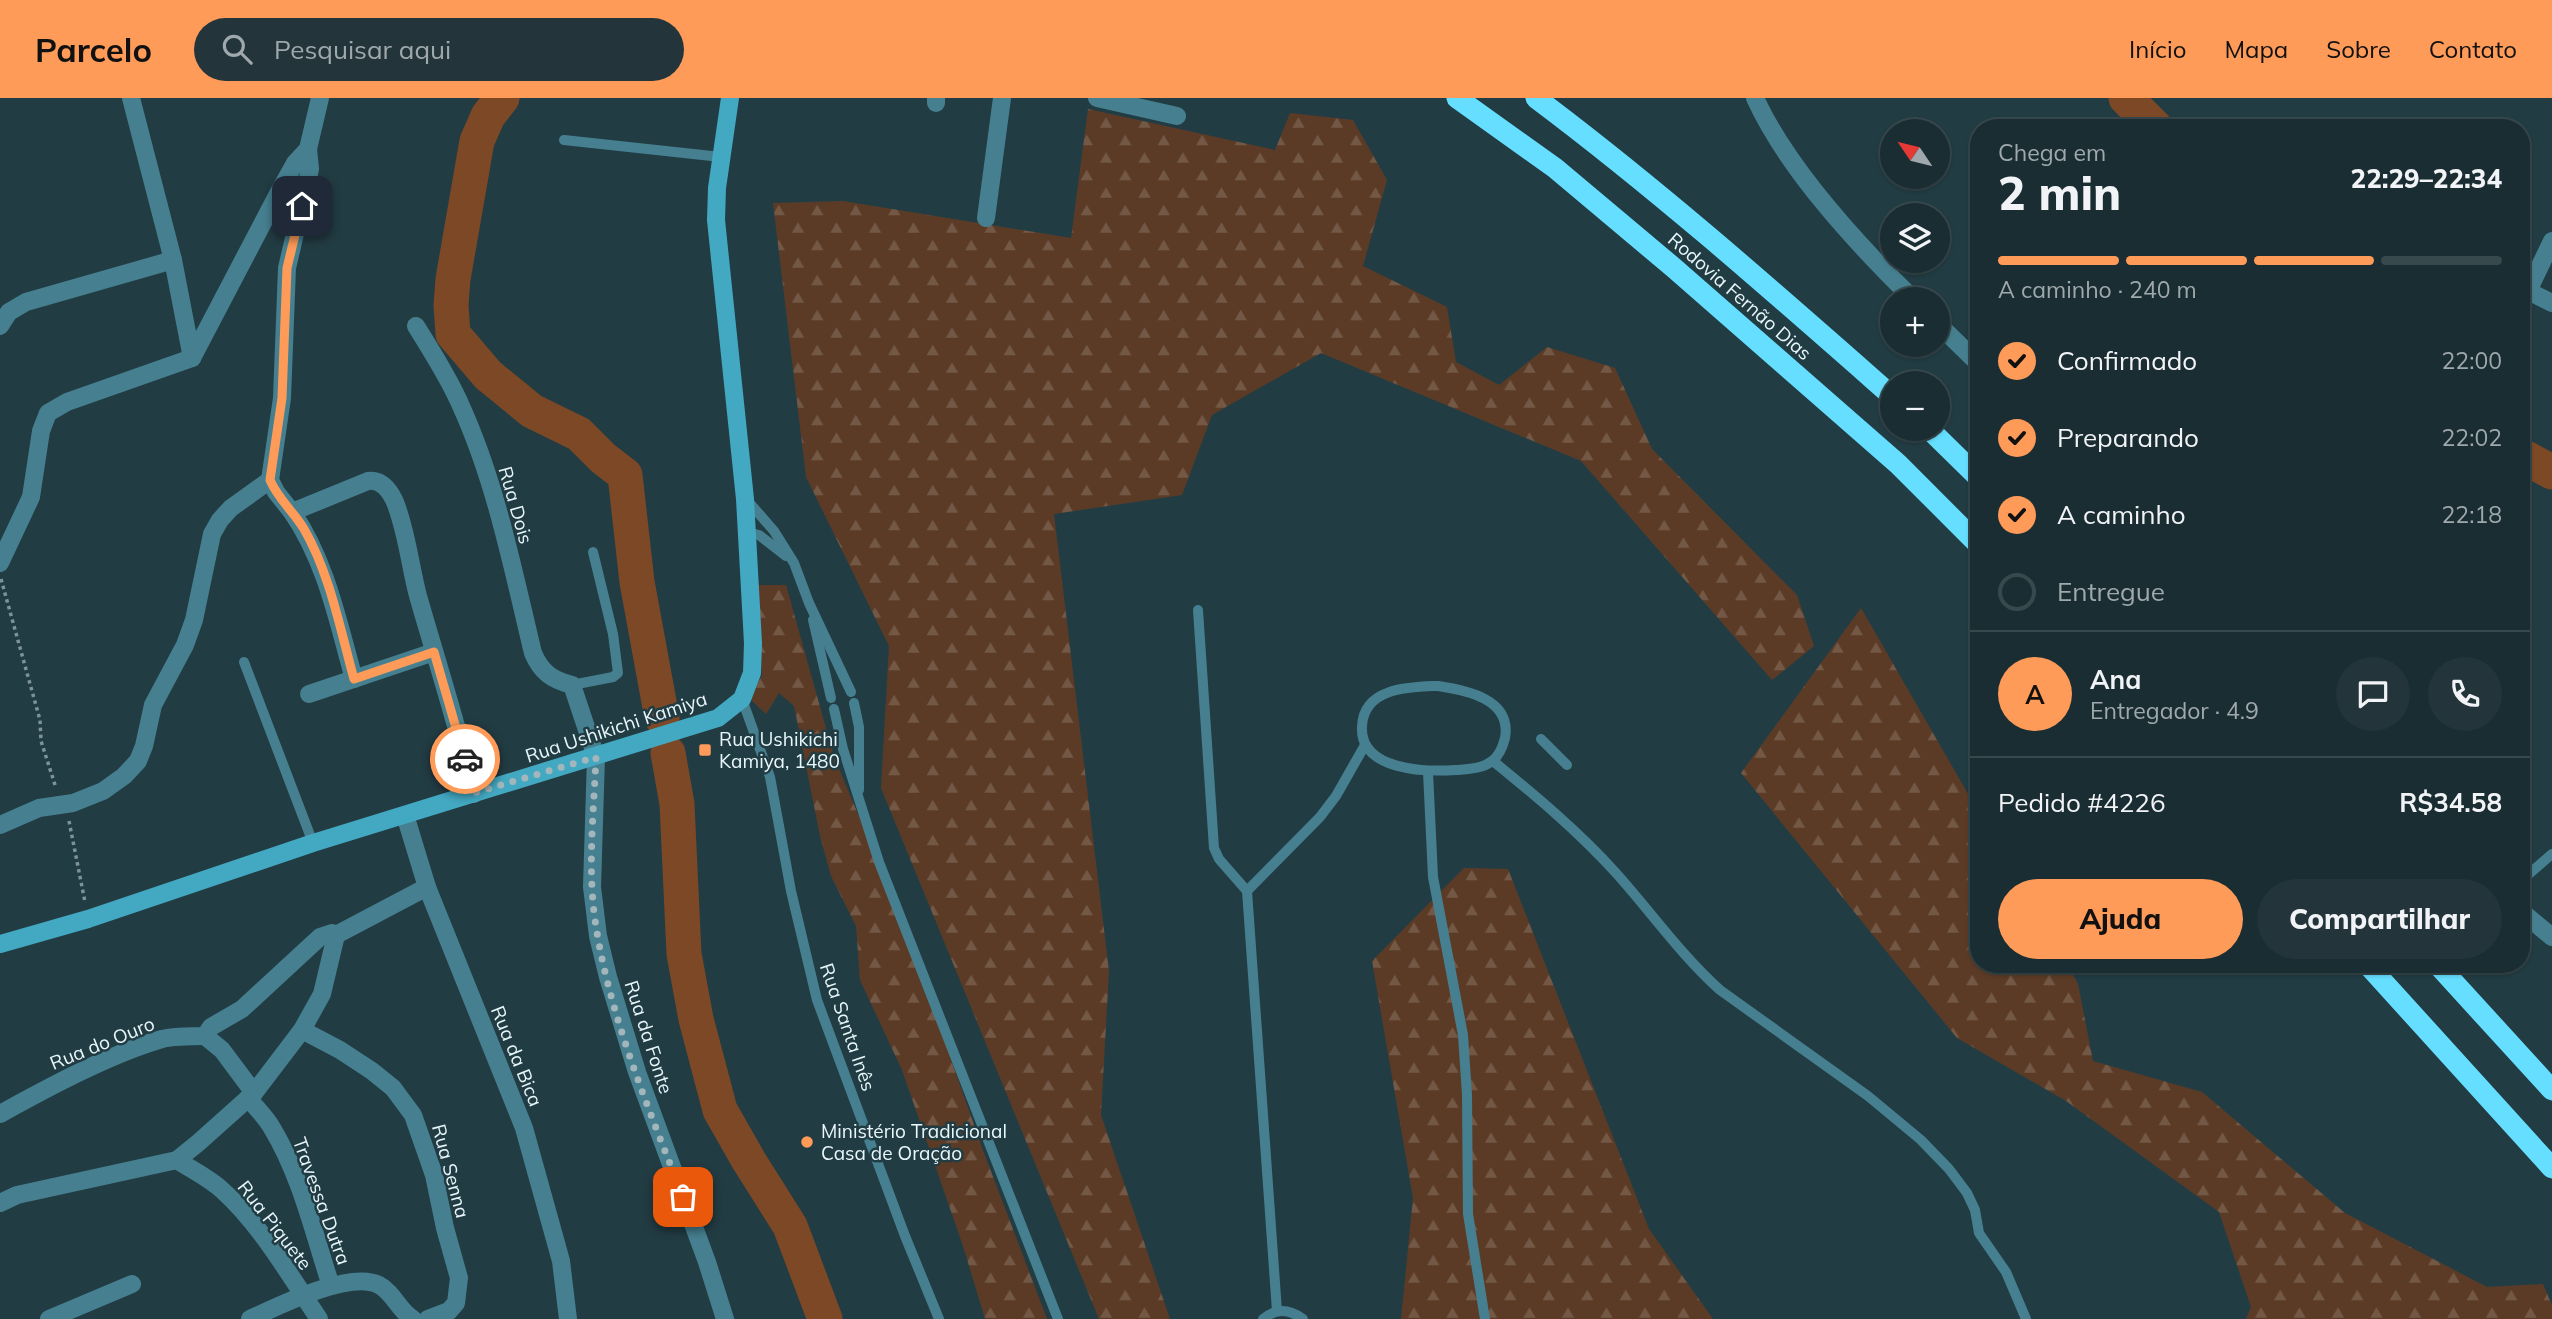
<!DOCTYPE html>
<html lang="pt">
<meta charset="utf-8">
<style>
:root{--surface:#1a2d32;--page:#23353a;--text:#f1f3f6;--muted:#9fa8ac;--line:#38494d;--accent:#fe9b58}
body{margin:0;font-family:Mulish,sans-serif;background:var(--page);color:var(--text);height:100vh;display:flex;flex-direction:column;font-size:26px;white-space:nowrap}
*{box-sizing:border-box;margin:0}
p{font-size:23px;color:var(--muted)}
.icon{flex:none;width:38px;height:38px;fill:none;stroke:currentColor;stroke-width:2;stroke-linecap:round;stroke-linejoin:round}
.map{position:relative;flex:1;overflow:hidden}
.panel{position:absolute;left:1970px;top:21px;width:560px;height:854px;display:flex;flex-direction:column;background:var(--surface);border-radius:28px;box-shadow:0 2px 5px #0004,0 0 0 2px var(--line)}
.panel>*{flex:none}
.needle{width:46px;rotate:305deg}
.fabs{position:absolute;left:1880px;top:21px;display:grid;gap:14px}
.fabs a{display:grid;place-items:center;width:70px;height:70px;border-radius:50%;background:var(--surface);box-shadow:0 2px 5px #0004,0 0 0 2px var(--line);font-size:35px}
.pin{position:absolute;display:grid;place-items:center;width:60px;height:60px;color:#fff;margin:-30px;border-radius:14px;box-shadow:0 4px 10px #0006}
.courier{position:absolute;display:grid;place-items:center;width:70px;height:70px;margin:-35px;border:5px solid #fe9b58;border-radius:50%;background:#fff;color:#222;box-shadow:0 2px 9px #0007}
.head em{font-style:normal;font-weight:800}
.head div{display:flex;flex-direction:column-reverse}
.head{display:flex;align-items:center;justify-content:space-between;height:119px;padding:0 28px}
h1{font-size:46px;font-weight:800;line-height:52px}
.bar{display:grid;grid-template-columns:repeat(4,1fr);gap:10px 7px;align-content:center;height:84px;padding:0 28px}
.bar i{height:9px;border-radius:5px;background:var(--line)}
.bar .current{background:var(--accent)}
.bar p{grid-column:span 4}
.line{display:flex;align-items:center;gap:18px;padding:0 28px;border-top:2px solid var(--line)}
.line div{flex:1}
.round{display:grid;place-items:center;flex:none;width:74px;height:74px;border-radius:37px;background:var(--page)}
ol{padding:0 28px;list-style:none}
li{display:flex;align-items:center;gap:21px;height:77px}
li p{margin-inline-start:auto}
li .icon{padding:7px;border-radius:50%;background:var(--accent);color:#111;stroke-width:4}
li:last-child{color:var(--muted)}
li i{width:38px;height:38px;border:4px solid var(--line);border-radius:50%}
.primary-button{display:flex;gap:14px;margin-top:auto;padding:14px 28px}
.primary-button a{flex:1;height:80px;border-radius:42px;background:var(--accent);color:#111;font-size:28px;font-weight:800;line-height:80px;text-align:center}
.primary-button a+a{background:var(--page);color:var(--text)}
header{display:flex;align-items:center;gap:42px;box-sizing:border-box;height:98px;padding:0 35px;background:var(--accent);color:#111}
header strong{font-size:33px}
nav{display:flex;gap:38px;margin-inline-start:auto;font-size:24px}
.search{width:490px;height:63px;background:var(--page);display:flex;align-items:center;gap:18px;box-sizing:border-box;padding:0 24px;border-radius:38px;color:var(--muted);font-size:26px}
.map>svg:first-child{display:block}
.forest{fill:url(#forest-firs)}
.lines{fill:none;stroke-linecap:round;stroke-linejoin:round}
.river{stroke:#7c4825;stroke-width:35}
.path{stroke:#7e9399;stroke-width:3.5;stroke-dasharray:3.5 3.5;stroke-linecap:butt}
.lane{stroke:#468090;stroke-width:10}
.street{stroke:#468090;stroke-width:18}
.secondary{stroke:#43a8c2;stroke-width:18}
.highway{stroke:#65deff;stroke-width:21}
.done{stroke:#a2b6bb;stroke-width:7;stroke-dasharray:0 12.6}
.route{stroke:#fe9b58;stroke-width:9}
.poi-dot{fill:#fe9b58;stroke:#223c43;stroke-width:2.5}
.labels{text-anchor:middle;stroke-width:5;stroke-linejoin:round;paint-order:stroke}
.street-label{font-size:19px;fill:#e7f7fb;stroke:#223c43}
.poi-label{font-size:19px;fill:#e7f7fb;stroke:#223c43;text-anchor:start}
</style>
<header>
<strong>Parcelo</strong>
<div class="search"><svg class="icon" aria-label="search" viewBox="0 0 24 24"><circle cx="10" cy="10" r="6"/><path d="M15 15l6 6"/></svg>Pesquisar aqui</div>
<nav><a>Início</a><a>Mapa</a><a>Sobre</a><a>Contato</a></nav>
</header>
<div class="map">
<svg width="2552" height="1221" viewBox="0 0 2552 1221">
<defs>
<pattern id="forest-firs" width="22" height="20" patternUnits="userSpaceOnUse" patternTransform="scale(1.75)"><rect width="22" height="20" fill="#5c3b26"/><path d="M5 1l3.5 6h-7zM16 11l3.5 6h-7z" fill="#735846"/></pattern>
</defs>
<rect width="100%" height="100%" fill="#223c43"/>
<g class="forest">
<polygon points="1088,11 1275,52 1290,15 1353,22 1387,82 1363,168 1447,209 1456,264 1499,287 1547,249 1615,270 1652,351 1797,497 1814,548 1772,582 1581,363 1321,255 1212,317 1182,397 1054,416 1109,873 1101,1017 1170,1221 1099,1221 881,690 889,548 806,379 773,105 843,103 1071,140"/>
<polygon points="757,487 786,487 834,659 896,806 984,1055 1047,1221 985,1221 963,1148 902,972 860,882 856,828 831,778 820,738 794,608 779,595 766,616 750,601 762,577"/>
<polygon points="1861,510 1979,715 1979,866 2067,866 2078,886 2093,963 2202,994 2345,1115 2487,1189 2543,1186 2552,1207 2552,1221 2246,1221 2251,1209 2219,1114 2066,1003 1957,940 1741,675"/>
<polygon points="1464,770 1508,771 1649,1131 1713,1221 1401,1221 1413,1100 1372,863"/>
</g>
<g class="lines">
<g class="river">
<polyline points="502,0 488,18 477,43 453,181 451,207 453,236 488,277 532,313 579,336 603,360 625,377 637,484 662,620"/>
<polyline points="2126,0 2156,30"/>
<polyline points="2522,358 2552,374"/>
<polyline points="668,655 677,706 684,856 696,921 720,1012 749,1063 790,1128 825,1221"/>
</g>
<g class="path">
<polyline points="1,481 40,622 41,643 56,690"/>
<polyline points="69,723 85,804"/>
</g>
<g class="lane">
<polyline points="564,42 721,59"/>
<polyline points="747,402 774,433 794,465 809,505 851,594"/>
<polyline points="747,434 759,437 786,458"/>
<polyline points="1198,512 1214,750 1219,761 1247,793 1277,1213"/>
<polyline points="813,522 831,600"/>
<polyline points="244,564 313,745"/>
<polyline points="572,587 613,579 618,575 613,536 593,454"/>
<path d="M1438,588C1466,592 1512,601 1505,640C1503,648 1499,658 1492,663C1482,671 1468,671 1456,672C1426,674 1359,673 1362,628C1364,589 1410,589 1438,588Z"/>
<polyline points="742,601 770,679 791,793 817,902 905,1138 939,1221"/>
<polyline points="854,605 859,629 859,692"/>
<polyline points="834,611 843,651 879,764 1058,1221"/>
<polyline points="1541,641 1567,667"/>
<path d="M1493,663C1536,698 1579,734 1616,775C1651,814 1681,857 1720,892L1868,998L1921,1042L1949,1071L1967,1095L1975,1112L1979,1135L2006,1174L2026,1221"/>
<polyline points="1428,674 1433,779 1463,937 1467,997 1468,1116 1485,1221"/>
<polyline points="2522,782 2552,756"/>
<polyline points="1247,793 1320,719 1336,698 1365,647"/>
<path d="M1263,1221C1276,1210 1289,1211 1303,1221"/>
</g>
<g class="street">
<polyline points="131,0 173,162 192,260"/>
<polyline points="1097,0 1177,18"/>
<path d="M1755,0C1788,72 1857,146 1913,201"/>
<polyline points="936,5 936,0"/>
<path d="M308,51L310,71L287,170L282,300L270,382L276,394L292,414L368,383C382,381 390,393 395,404C407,434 410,468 418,498C437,564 458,629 474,696"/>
<polyline points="986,120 1002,0"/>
<polyline points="2522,190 2552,205"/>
<polyline points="2528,193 2552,143"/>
<polyline points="1937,225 1979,266"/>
<polyline points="0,228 9,214 26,204 173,162"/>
<path d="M416,228C432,254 449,280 461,308C496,385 513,472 533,555C541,574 552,582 572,587L596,659L592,789L598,838L608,879L637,974L707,1164L725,1221"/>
<polyline points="192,260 279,94 295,65 308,51 320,0"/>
<path d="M292,414C326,463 338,524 354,581"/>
<polyline points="0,465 31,399 41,333 48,315 67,304 192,260"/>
<polyline points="309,596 434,554"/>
<polyline points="405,717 427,789 524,1030 561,1163 568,1221"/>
<polyline points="0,727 39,710 73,705 103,693 124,678 138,663 144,648 153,607 185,547 194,522 212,436 220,422 231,410 270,382"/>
<polyline points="2522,814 2552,839"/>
<polyline points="302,932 340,952 372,973 393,990 413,1017 434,1077 445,1130 459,1180 456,1205 449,1213 428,1221"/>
<polyline points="205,938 222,952 254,995"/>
<path d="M248,1000C256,1010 266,1019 272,1030C301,1078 314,1136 331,1188"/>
<path d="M0,1016C47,990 110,956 162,941C175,938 190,938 205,938L211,929L242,911L320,839L332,835L336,837L427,789"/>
<path d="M177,1062C192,1072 209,1080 222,1092C261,1127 290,1178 319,1221"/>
<polyline points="0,1105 17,1097 177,1062 198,1045 254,995 302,932 322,896 336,837"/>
<polyline points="49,1221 132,1186"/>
<path d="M250,1221C278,1208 350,1172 379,1187C394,1195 399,1213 413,1221"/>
</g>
<polyline class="secondary" points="0,846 88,821 313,745 718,620 742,601 752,575 753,545 745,401 716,122 717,90 730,0"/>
<g class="highway">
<polyline points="1457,0 1555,70 1674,170 1898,366 1979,447"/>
<path d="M1536,0C1660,93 1776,196 1892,298"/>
<polyline points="1929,331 1979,380"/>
<polyline points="2367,866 2552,1070"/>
<polyline points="2437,866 2552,992"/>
</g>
</g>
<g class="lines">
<path class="done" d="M465,661L474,695L596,659C594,710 588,762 594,814C606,910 648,1009 683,1099"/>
<path class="route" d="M302,108L287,170L282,300L270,382C278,401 294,414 304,431C330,476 340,531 354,581L434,554L465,661"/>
</g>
<g class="poi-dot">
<rect x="698" y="645" width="14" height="14" rx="3.5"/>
<circle cx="807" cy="1044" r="7"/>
</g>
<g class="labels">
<g class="street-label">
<text transform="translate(1740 198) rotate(41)" y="7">Rodovia Fernão Dias</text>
<text transform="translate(516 407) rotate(74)" y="7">Rua Dois</text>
<text transform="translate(616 629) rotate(-18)" y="7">Rua Ushikichi Kamiya</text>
<text transform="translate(848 929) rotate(71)" y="7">Rua Santa Inês</text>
<text transform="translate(649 939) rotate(72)" y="7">Rua da Fonte</text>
<text transform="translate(102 945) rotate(-22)" y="7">Rua do Ouro</text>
<text transform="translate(517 958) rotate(68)" y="7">Rua da Bica</text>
<text transform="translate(451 1073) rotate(75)" y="7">Rua Senna</text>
<text transform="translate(322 1103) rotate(70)" y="7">Travessa Dutra</text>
<text transform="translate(275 1127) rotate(52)" y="7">Rua Piquete</text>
</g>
<g class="poi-label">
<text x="719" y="648">Rua Ushikichi<tspan x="719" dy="22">Kamiya, 1480</tspan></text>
<text x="821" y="1040">Ministério Tradicional<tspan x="821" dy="22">Casa de Oração</tspan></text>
</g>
</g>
</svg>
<div class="fabs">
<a><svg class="needle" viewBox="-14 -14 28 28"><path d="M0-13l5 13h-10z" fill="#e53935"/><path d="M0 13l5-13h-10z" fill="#9fa8ac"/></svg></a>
<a><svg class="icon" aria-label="layers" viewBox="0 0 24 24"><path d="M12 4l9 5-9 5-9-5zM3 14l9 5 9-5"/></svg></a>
<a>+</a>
<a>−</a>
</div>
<div class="pin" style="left:683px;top:1099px;background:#ea580c"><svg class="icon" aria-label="bag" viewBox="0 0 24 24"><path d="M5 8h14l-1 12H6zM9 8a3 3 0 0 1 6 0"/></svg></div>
<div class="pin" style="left:302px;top:108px;background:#1f2937"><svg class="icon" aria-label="home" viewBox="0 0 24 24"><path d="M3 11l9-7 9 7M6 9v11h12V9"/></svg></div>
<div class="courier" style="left:465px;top:661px"><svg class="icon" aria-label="car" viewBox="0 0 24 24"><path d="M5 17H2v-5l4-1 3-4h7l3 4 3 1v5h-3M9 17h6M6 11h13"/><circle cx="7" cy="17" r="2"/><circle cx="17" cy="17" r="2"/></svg></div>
<section class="panel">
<div class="head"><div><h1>2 min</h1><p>Chega em</p></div><em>22:29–22:34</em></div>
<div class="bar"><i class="current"></i><i class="current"></i><i class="current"></i><i></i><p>A caminho · 240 m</p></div>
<ol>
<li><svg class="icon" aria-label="check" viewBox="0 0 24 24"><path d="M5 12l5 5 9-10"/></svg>Confirmado<p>22:00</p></li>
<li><svg class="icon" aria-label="check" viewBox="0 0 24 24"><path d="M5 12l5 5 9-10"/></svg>Preparando<p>22:02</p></li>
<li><svg class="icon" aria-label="check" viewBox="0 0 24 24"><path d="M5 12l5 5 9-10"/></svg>A caminho<p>22:18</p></li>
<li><i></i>Entregue</li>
</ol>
<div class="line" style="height:126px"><b class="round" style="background:var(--accent);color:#111">A</b><div><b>Ana</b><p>Entregador · 4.9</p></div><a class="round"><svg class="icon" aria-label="chat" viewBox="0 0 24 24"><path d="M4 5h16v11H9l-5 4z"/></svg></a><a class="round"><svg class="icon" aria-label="phone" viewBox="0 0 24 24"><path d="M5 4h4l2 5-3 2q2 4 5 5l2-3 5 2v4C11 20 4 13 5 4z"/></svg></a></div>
<div class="line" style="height:91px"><div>Pedido #4226</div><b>R$34.58</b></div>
<div class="primary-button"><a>Ajuda</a><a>Compartilhar</a></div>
</section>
</div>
